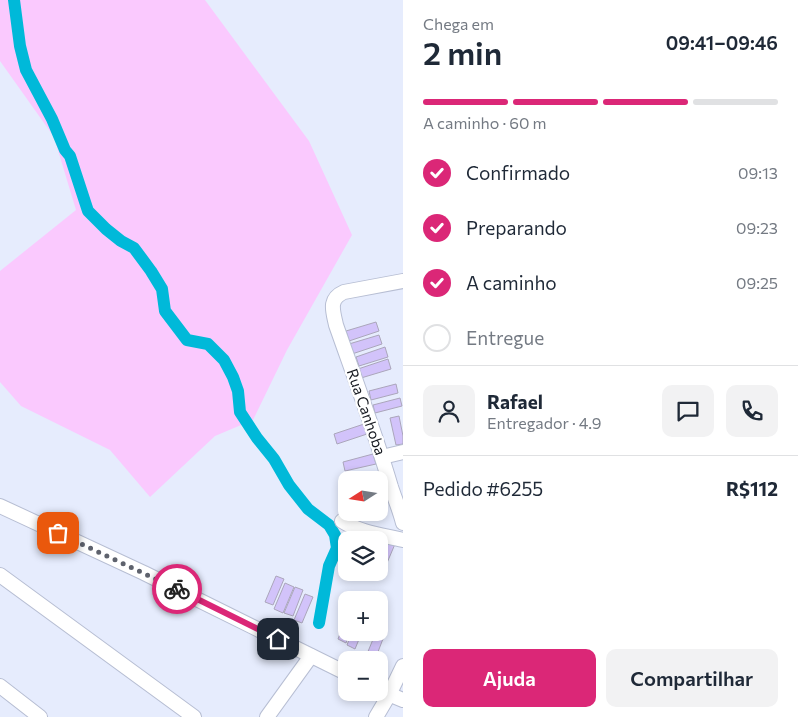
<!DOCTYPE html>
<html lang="pt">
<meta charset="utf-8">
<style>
:root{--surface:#fff;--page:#f2f2f3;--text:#1f2937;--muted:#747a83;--line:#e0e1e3;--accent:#db2777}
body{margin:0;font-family:Commissioner,sans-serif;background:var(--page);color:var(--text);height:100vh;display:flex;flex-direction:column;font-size:19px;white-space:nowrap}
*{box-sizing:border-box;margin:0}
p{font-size:16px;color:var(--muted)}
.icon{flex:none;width:28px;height:28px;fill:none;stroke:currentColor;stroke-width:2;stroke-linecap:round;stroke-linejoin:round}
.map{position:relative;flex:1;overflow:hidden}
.drawer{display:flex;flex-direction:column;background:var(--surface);width:395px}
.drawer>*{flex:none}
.needle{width:32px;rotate:258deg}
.fabs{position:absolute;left:338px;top:471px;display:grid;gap:10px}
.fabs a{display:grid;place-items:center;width:50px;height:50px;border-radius:10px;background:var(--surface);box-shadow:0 2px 8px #0003;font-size:25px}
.pin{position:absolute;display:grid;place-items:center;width:42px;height:42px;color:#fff;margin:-21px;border-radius:10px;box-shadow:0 2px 8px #0006}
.courier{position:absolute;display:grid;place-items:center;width:50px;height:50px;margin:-25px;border:4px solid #db2777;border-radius:50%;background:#fff;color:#222;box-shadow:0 1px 6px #0007}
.summary em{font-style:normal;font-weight:600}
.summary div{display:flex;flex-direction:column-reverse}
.summary{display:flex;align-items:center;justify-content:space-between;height:85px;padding:0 20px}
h1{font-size:32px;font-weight:600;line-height:38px}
.bar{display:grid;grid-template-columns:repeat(4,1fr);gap:8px 5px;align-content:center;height:60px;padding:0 20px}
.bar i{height:6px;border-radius:4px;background:var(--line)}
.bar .on{background:var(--accent)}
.bar p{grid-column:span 4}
.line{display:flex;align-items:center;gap:12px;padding:0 20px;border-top:1px solid var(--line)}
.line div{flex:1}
.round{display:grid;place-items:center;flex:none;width:52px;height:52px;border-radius:10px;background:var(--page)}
ol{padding:0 20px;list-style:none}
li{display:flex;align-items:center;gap:15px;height:55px}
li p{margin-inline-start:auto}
li .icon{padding:5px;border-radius:50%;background:var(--accent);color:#fff;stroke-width:4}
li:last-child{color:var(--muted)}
li i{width:28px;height:28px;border:2px solid var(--line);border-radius:50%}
.action{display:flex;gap:10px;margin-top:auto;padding:10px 20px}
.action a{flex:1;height:58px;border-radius:10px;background:var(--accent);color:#fff;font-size:20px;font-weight:600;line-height:58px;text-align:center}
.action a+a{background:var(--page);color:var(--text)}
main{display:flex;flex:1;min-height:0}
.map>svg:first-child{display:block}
.green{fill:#fac9fe}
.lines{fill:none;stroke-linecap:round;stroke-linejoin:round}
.canal{stroke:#00b9d9;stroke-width:12}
.building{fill:#d2c3fa;stroke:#aba6bb}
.street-casing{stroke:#b7bed3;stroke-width:16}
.street{stroke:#fff;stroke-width:14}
.done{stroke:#5e626d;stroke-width:5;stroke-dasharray:0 9}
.route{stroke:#db2777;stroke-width:6}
.labels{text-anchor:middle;stroke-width:4.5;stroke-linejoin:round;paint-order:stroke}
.street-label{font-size:15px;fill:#15181f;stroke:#fff}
</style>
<main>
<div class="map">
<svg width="403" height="717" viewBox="0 0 403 717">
<rect width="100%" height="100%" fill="#e6ecfd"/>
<polygon class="green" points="0,0 205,0 309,141 352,235 287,350 253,420 215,436 150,497 110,450 21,406 0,382 0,271 76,210 54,137 0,61"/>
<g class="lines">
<polyline class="canal" points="14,0 20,46 26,70 52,119 65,150 70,156 88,211 106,229 121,241 134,248 151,271 162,289 165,311 187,340 208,344 224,360 233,377 238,391 240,412 257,438 274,459 289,485 308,509 329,525 335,535 337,548 329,566 319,623"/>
</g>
<g class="building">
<polygon points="376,322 379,331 349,341 346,331"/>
<polygon points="379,335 382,344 352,354 349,344"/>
<polygon points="385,347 388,357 359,366 356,357"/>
<polygon points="388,359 391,369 361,378 358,369"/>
<polygon points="396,384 398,393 371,400 369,391"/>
<polygon points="400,398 402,406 375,413 373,405"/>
<polygon points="399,416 403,436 403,444 396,445 390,418"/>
<polygon points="364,424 367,434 337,444 334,434"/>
<polygon points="373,454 376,464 345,471 343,462"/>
<polygon points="387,541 395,544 384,570 379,568 379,560"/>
<polygon points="276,576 284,579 273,605 265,602"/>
<polygon points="285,583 294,587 283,613 274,609"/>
<polygon points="295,587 303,590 293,616 284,613"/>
<polygon points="305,594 313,597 302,623 294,620"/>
<polygon points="346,618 346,632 350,632 346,643 338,639"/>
<polygon points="379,628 386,631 376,657 367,654 376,632 379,632"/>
<polygon points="352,632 362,632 355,649 347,645"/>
</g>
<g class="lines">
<g class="street-casing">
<g id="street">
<path d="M403,281L344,292C328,299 333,311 336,325C355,379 375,432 391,487C395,499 400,511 403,523"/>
<polyline points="382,457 403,452"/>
<polyline points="0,506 144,573 346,673"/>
<path d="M342,521C361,533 382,535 403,540"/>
<polyline points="0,575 194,717"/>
<polyline points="0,686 40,717"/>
<polyline points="379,690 403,700"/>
<polyline points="267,717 311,656"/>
<polyline points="376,717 389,695 403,666"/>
</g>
</g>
<use href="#street" class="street"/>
</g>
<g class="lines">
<polyline class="done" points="58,533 177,589"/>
<polyline class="route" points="177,589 278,639"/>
</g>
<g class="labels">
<g class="street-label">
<text transform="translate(366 412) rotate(71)" y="5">Rua Canhoba</text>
</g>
</g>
</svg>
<div class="fabs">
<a><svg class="needle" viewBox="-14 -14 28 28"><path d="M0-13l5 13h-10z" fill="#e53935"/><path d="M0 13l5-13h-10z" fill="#747a83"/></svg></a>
<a><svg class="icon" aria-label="layers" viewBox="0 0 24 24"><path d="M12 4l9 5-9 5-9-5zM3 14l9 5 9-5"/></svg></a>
<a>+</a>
<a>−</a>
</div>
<div class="pin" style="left:58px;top:533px;background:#ea580c"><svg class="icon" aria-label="bag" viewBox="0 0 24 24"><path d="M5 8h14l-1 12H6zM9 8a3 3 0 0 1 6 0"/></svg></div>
<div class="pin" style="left:278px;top:639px;background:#1f2937"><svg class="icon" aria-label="home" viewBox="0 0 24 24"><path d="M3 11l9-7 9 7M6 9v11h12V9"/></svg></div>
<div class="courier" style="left:177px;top:589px"><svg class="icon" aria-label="bike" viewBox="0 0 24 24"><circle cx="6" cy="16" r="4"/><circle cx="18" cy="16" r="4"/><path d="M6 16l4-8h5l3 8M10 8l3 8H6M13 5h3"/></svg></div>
</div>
<section class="drawer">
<div class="summary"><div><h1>2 min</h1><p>Chega em</p></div><em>09:41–09:46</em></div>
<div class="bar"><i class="on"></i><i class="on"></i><i class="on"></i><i></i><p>A caminho · 60 m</p></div>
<ol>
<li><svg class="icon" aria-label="check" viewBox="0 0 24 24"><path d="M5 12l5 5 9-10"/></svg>Confirmado<p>09:13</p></li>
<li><svg class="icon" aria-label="check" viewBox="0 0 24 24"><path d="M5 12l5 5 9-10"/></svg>Preparando<p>09:23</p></li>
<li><svg class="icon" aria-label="check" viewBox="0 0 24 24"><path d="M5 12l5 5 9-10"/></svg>A caminho<p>09:25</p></li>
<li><i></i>Entregue</li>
</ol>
<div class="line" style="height:90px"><a class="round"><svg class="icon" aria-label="person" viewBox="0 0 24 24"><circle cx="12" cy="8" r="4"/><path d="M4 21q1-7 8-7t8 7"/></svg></a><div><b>Rafael</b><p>Entregador · 4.9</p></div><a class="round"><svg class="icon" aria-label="chat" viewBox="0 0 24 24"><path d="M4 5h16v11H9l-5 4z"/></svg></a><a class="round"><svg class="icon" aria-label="phone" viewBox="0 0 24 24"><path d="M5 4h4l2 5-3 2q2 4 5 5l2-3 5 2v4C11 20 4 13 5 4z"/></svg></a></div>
<div class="line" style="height:65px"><div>Pedido #6255</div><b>R$112</b></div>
<div class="action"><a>Ajuda</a><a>Compartilhar</a></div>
</section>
</main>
